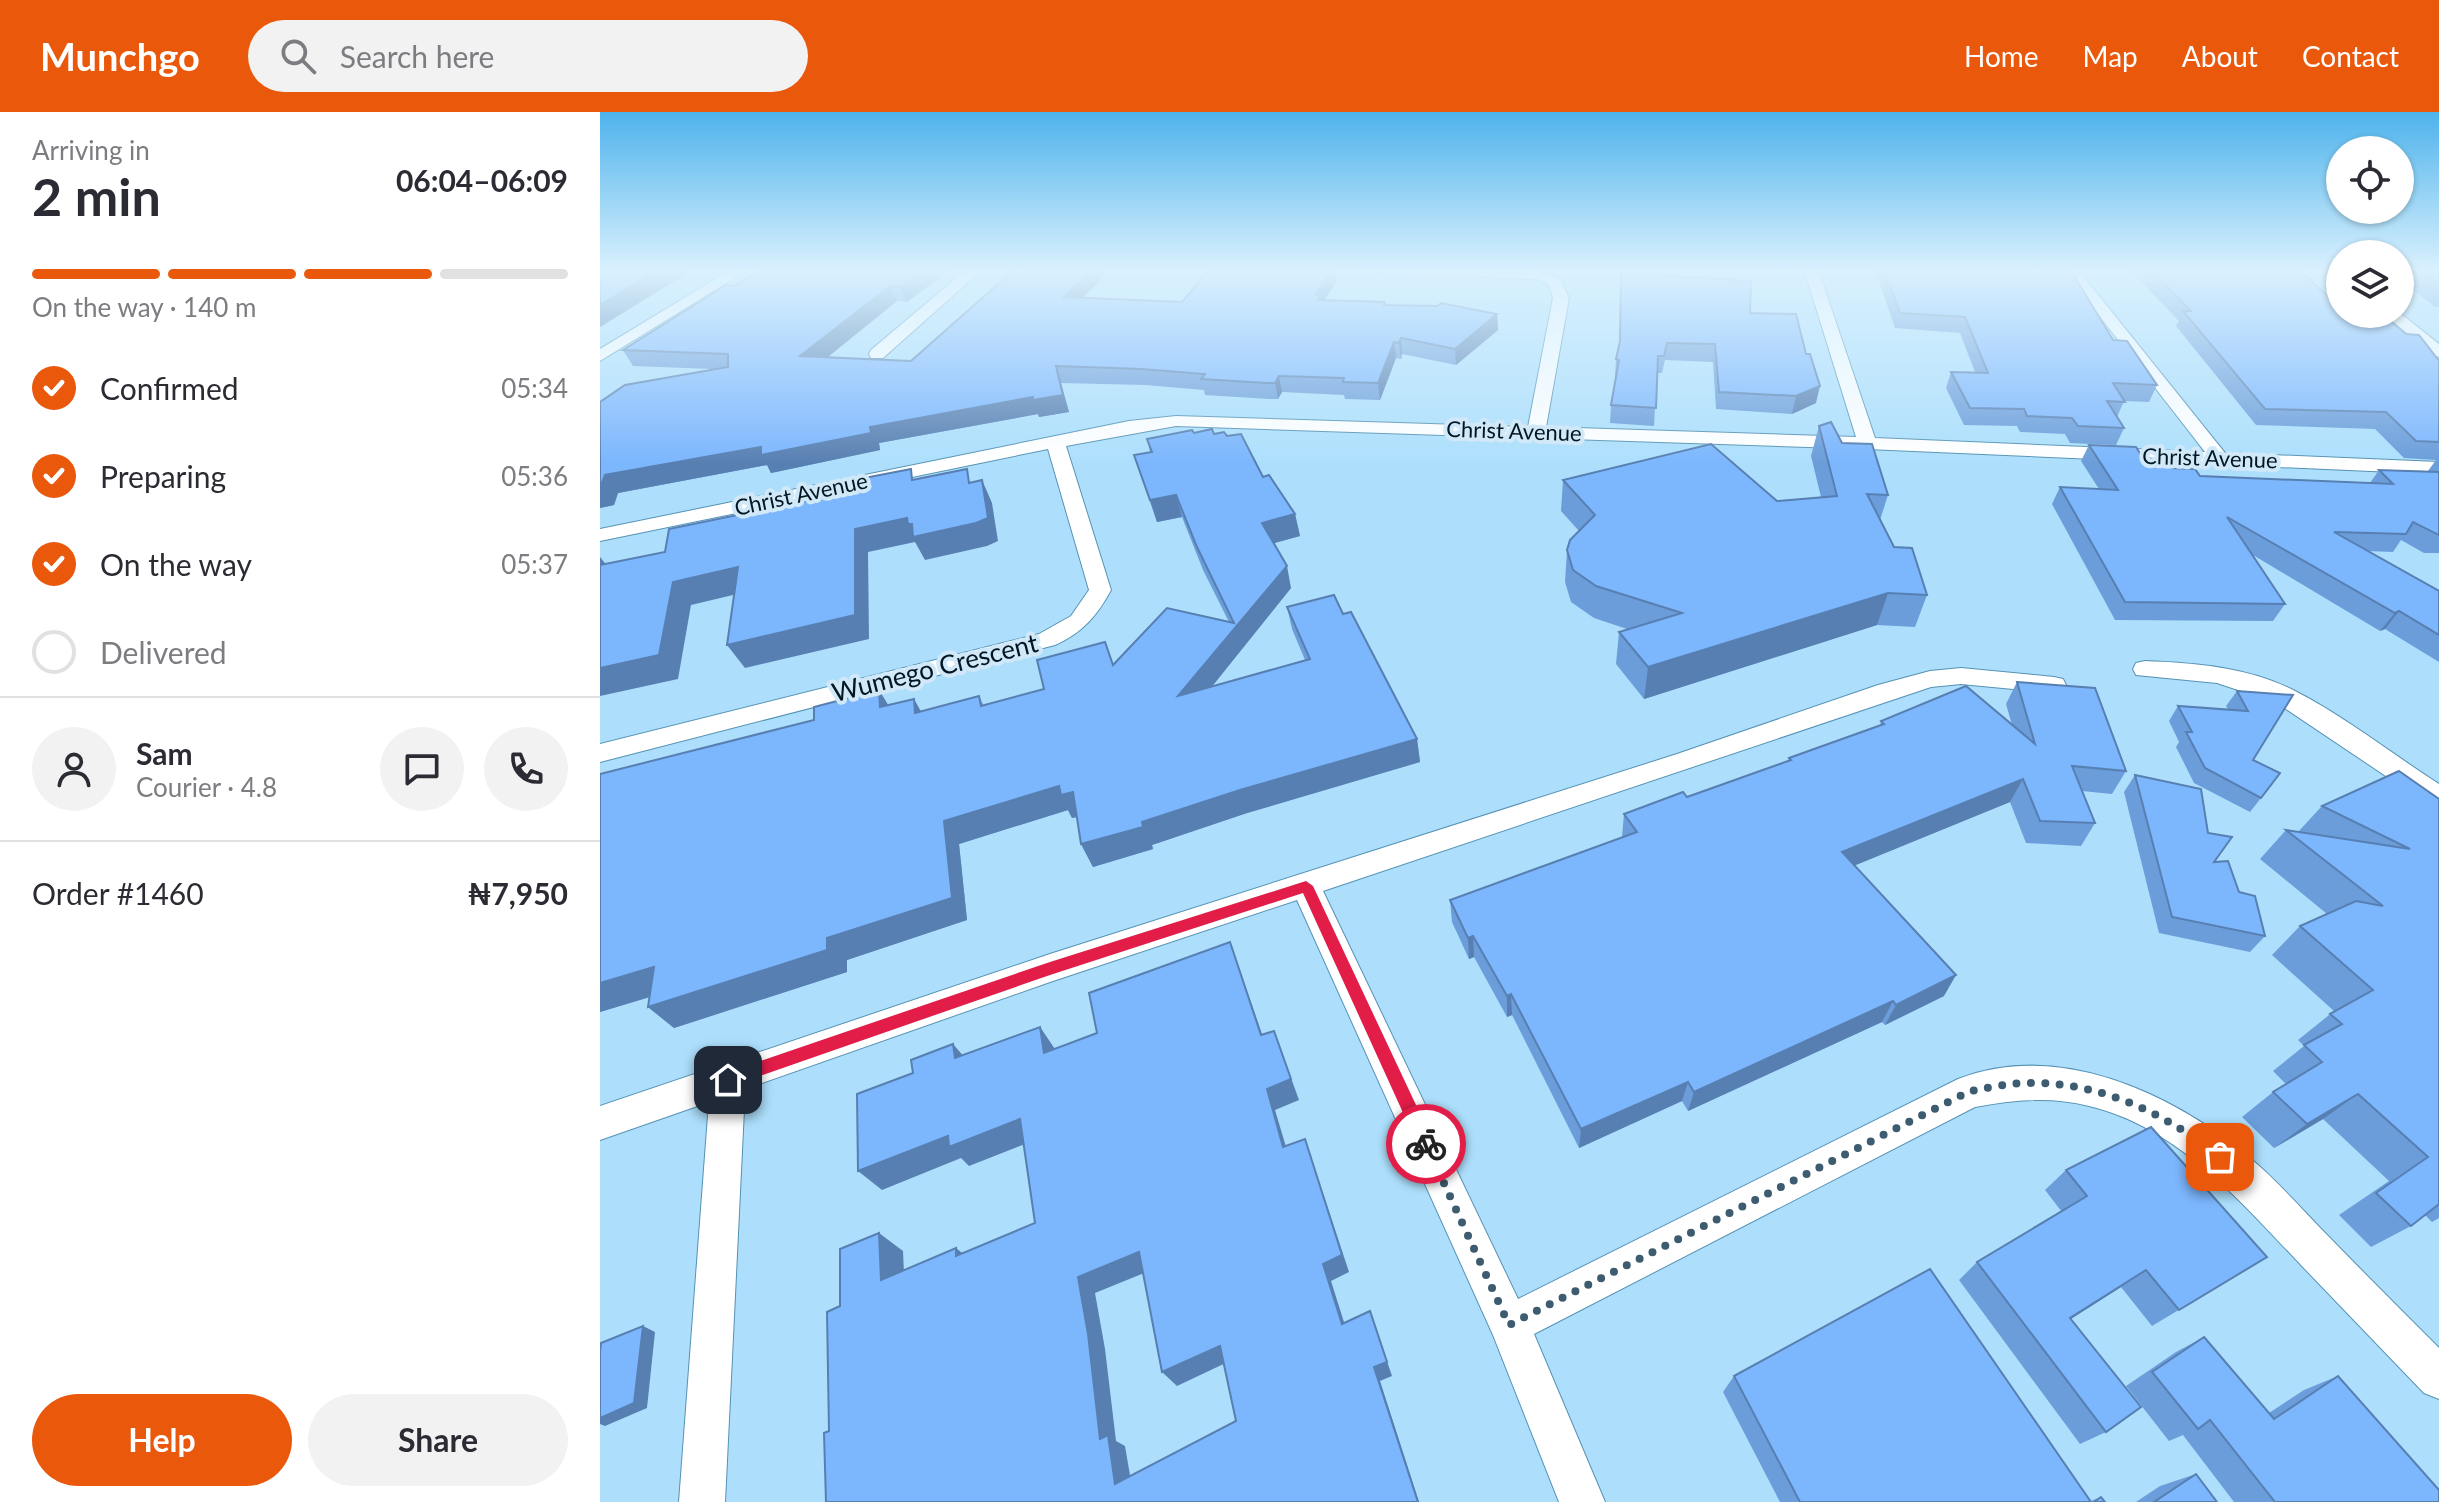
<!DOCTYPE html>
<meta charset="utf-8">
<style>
:root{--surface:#fff;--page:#f2f2f3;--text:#2b2b33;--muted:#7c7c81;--line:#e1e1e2;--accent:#ea580c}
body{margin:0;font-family:Lato,sans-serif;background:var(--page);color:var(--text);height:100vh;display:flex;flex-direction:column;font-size:30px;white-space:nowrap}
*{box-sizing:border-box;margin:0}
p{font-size:26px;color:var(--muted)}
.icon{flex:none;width:44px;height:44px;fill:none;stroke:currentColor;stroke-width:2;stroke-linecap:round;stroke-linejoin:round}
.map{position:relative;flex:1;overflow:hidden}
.panel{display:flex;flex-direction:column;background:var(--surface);width:600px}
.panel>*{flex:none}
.tools{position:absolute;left:1726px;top:24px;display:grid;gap:16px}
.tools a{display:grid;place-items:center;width:88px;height:88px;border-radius:50%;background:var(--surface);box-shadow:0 2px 6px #0004;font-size:40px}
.pin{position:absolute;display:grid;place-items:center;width:68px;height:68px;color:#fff;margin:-34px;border-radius:16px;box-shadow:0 4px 12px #0006}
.courier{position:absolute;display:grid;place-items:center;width:80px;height:80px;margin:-40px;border:6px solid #e11d48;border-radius:50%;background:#fff;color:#222;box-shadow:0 2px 10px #0007}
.summary em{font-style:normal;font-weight:700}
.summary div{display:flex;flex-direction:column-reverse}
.summary{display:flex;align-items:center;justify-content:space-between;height:136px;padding:0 32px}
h1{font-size:52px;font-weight:700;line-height:60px}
.bar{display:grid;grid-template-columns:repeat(4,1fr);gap:12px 8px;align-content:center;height:96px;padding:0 32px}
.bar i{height:10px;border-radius:6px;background:var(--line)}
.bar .current{background:var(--accent)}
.bar p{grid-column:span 4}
.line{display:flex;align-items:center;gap:20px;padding:0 32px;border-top:2px solid var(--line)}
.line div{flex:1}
.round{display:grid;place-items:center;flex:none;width:84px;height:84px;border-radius:42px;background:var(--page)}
ol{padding:0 32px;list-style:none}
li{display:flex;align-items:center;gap:24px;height:88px}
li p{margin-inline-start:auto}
li .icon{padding:8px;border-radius:50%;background:var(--accent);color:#fff;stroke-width:4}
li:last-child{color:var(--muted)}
li i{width:44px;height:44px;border:4px solid var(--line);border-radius:50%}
.cta{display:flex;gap:16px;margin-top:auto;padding:16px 32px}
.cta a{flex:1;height:92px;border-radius:48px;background:var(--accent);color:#fff;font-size:32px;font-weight:700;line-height:92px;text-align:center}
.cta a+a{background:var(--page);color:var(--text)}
header{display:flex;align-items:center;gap:48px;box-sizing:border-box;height:112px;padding:0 40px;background:var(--accent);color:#fff}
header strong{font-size:38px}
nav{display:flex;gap:44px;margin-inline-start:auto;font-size:28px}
.search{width:560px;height:72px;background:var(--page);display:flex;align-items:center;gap:20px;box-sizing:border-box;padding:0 28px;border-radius:44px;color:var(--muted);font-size:30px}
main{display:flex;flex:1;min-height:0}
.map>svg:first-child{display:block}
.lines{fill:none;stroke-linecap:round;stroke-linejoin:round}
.street-casing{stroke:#5592b4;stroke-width:2}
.street{fill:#fff;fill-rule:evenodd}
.wall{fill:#6b9dda}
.shaded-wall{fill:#577fb1}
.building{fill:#7cb6fd;stroke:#577fb1;stroke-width:2;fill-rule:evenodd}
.route{fill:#e11d48}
.done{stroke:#3d5c6f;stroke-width:8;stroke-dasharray:0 14.4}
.labels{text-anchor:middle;stroke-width:8;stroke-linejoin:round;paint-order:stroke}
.far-street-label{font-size:22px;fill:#001623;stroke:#d0e8f7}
.street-label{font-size:26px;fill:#001623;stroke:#d0e8f7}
</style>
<header>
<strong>Munchgo</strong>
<div class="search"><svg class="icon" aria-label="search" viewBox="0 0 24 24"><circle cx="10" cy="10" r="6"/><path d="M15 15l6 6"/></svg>Search here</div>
<nav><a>Home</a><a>Map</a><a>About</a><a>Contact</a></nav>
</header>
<main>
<section class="panel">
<div class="summary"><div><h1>2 min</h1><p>Arriving in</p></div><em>06:04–06:09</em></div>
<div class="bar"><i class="current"></i><i class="current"></i><i class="current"></i><i></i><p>On the way · 140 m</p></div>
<ol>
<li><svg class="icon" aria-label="check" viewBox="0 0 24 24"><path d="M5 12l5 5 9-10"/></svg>Confirmed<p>05:34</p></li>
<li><svg class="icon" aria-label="check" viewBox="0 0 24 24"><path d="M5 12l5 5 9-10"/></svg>Preparing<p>05:36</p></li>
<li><svg class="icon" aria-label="check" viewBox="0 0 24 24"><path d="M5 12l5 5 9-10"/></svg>On the way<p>05:37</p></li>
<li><i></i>Delivered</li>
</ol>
<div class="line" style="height:144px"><a class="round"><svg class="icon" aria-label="person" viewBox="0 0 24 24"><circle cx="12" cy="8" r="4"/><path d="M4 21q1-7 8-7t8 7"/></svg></a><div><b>Sam</b><p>Courier · 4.8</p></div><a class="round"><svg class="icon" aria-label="chat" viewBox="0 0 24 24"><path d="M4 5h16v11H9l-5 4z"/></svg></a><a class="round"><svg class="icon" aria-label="phone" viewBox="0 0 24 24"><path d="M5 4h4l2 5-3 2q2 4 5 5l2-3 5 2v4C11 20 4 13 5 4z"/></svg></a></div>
<div class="line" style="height:104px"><div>Order #1460</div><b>₦7,950</b></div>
<div class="cta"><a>Help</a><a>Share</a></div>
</section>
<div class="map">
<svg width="1839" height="1390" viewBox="0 0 1839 1390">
<rect width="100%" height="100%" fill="#addffc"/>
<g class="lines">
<g class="street-casing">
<g id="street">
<polygon points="132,157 149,157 0,249 0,237"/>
<polygon points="367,157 383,157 283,246 271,246 269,242 271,238"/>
<path d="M772,157L939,159L960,167L969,186L946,315L1256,325L1204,157H1218L1275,326L1605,340L1473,170V164H1483L1625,341L1839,350V362L1267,337L576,314L466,334L511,478C497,504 482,521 455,533L0,650V632L439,522L471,504L489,478L448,337L0,429V417L529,309L576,304L928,315L953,186L949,173L937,167L779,161Z"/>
<polygon points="1728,157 1740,157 1740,165"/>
<polygon points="1800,201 1839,232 1839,245 1833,243 1784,202"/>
<path d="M1545,549C1595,551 1649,555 1695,579C1744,604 1792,642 1839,672V696L1829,693L1677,591L1617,571L1536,563L1533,557L1536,551Z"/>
<path d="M1361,556L1454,565L1463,567L1466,573L1463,579L1454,581L1361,572L1331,575L723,779L918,1187L1358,967C1459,928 1572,981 1650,1046C1679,1070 1705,1101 1732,1128C1767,1164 1803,1200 1839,1236V1287L1824,1281C1783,1238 1742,1196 1701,1153C1641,1090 1578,1015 1489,994C1450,984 1414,988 1375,995L934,1222L1005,1390H959L893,1223L697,788L450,870L145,977L125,1390H79L109,990L0,1028V994L450,842L1077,642L1278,573L1330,559Z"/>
</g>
</g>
<use href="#street" class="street"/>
</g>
<g class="wall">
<polygon points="164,157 351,157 307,190 297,189 228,245 311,249 415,157 504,157 505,163 483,185 582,190 735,157 736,170 724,189 897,202 898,218 856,253 802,242 801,247 796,246 780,288 745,287 744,283 682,280 678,287 670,287 605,283 604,278 546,273 461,271 469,300 439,305 438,302 279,331 280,338 171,361 167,353 18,381 14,393 0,396 112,257 33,254 23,238"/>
<polygon points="1275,157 1470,157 1513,228 1557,273 1549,290 1524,289 1517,305 1524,316 1516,333 1470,331 1465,322 1420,320 1417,314 1364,313 1346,276 1351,260 1375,260 1360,221 1295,216"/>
<polygon points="1529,157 1699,157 1725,182 1839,249 1839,441 1824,441 1801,428 1793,440 1767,439 1839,479 1839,550 1785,517 1780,519 1653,443 1685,492 1673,509 1515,508 1452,392 1460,375 1499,377 1481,349 1489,333 1543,346 1600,364 1770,371 1779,358 1828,359 1836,348 1804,346 1775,317 1656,313 1576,214 1579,209"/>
<polygon points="1800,157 1839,157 1839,195 1835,195 1807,173 1800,172"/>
<polygon points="1021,161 1150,201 1216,291 1192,302 1116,297 1113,250 1065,248 1062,261 1057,261 1054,314 1010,311 1011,293 1016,265 1015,265 1016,247 1019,234"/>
<polygon points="1219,314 1242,331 1288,383 1280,408 1294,435 1327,483 1315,515 1277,513 1044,587 1016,552 1019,520 1027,517 994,506 971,490 965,470 967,438 979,419 961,399 963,368 1177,389 1221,385 1211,344"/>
<polygon points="594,321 614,322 627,324 695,402 700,424 674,431 691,476 612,574 705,548 692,517 687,495 743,502 817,627 820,650 647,701 552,733 553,737 493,755 481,732 477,705 472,706 468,698 359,732 367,808 247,848 247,860 74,916 48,895 50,885 0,900 0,662 214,608 279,578 288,593 321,599 379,584 384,594 444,577 629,510 603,458 582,405 557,410 534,343 550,340 547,327"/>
<polygon points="1417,570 1526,659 1512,682 1482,679 1495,711 1481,734 1426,731 1410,690 1255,753 1344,884 1285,913 1282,910 1088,999 1082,989 979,1036 912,903 907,905 874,845 869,847 852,810 850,788 1022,725 1024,702 1087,685 1188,649 1189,646 1280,614 1281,609 1412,613 1406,592"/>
<polygon points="1637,579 1693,583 1653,648 1661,686 1650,700 1594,671 1576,635 1579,630 1569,609 1578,594 1628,597 1626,594"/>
<polygon points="1535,663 1614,750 1639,780 1665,824 1650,840 1559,821 1524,680"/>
<polygon points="1839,687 1839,1106 1832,1110 1825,1103 1811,1114 1771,1135 1739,1103 1789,1069 1723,1007 1674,1036 1642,1005 1673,980 1686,972 1673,959 1704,934 1698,928 1734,899 1672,843 1700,814 1727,802 1660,747 1686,718 1698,720 1722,694"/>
<polygon points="1466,1058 1667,1145 1552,1214 1521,1175 1471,1207 1506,1320 1480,1332 1359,1168 1377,1150 1462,1100 1445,1078"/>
<polygon points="1604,1225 1669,1301 1704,1278 1738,1264 1839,1390 1634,1390 1583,1323 1569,1329 1526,1274 1576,1240"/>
<polygon points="1134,1264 1491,1389 1501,1385 1505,1390 1180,1390 1123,1280"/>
<polygon points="1596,1362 1617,1390 1536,1390 1560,1374"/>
</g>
<g class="shaded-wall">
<polygon points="60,157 89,157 88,161 0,215 0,193"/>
<polygon points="325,157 351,157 307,190 300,175"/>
<polygon points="492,157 504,157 505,163 469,200 464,185"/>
<polygon points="733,157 735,157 736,170 722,192 723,198 716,182"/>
<polygon points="290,174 297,189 209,260 200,244"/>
<polygon points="897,202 898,218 856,253 855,237"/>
<polygon points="801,226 802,242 801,247 799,231"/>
<polygon points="794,230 796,246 780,288 778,271"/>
<polygon points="456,254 469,300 439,305 438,302 279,331 280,338 171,361 167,353 18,381 14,393 0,396 0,376 5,363 270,315"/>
<polygon points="679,264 682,280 678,287 675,271"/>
<polygon points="1220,274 1216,291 1192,302 1196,284"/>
<polygon points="382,368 392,391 398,429 387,434 325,448 315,430 268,440 269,527 145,556 127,533 255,417"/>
<polygon points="576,383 582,405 557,410 550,388"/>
<polygon points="695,402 700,424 667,433 662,411"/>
<polygon points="0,445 8,455 0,478"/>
<polygon points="687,454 691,476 586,607 578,584"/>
<polygon points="138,455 154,478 91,493 78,567 0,584 0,556 73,470"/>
<polygon points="1288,481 1277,513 1044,587 1048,555"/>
<polygon points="1799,499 1785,517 1780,519 1795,501"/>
<polygon points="279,578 293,601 280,595"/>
<polygon points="314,587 327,610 315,601"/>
<polygon points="817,627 820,650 647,701 552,733 553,737 493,755 481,732 542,710 640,678"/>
<polygon points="1423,667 1410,690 1234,762 1242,740"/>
<polygon points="459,674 473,680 484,703 472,706 468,698 359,732 367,808 247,848 247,860 74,916 48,895 227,826 344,709"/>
<polygon points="873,824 874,845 869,847 868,826"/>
<polygon points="630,830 670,945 661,923"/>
<polygon points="54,855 79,876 0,900 0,871"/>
<polygon points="1356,863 1344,884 1285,913 1296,893"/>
<polygon points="911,882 912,903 907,905 907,884"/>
<polygon points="1293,889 1282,910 1088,999 1094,980"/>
<polygon points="440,915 455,937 444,941"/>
<polygon points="674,919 699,988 675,998 692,1055 683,1035 667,977"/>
<polygon points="353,932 372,954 355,946"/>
<polygon points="1088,970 1082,989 979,1036 981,1017"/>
<polygon points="1758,982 1723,1007 1674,1036 1707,1012"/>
<polygon points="420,1007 438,1027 369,1054 361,1046 282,1078 258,1059 348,1024"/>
<polygon points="705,1027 749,1160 731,1169 749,1226 742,1212 723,1152"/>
<polygon points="279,1121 303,1139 305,1184 281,1168"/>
<polygon points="356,1136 377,1153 356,1144"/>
<polygon points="539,1140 554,1157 495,1181 505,1237 516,1329 525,1334 533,1381 515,1372 500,1327 478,1165"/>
<polygon points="1546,1158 1521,1175 1447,1222 1470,1206"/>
<polygon points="770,1199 792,1264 780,1269 819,1390 818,1390 774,1255"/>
<polygon points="43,1214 55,1220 47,1296 5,1314 0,1312 0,1306"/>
<polygon points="620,1234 632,1248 577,1274 562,1260"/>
</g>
<g class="building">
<polygon points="0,157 60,157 0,193"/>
<polygon points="164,157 325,157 300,175 290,174 200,244 311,249 415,157 492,157 464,185 582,190 610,157 733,157 716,182 721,183 718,188 785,190 784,193 838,194 841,191 897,202 855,237 801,226 799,231 794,230 778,271 743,270 744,266 679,264 675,271 667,271 601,267 605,262 541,257 456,254 463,283 433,288 433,285 270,315 271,321 161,343 161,335 5,363 0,376 0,290 25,273 128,255 128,242 23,238 126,173 134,174"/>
<polygon points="1284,157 1470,157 1513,228 1527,229 1557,273 1513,271 1525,290 1507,289 1524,316 1478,314 1472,306 1427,304 1424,297 1370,296 1351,260 1388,261 1365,205 1300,201"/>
<polygon points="1550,157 1699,157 1725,182 1740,182 1740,202 1782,202 1806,222 1819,223 1839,249 1839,330 1816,329 1786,300 1665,297 1583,199 1591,199"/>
<polygon points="1812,157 1839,157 1839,173 1817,157"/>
<polygon points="1021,161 1151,169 1150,201 1196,202 1206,242 1210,242 1220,274 1196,284 1119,280 1115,232 1067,231 1064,244 1058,244 1056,296 1011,293 1019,248 1016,247 1020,229"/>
<polygon points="1231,310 1242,331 1272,332 1288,383 1267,382 1294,435 1312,436 1327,483 1288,481 1048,555 1019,520 1082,501 996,474 973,458 967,438 970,428 995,403 963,368 1111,332 1177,389 1237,384 1219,314"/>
<polygon points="612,317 614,322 624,320 627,324 641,322 663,365 669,363 695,402 662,411 687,454 578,584 710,547 687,495 734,483 743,502 751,500 817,627 640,678 542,710 543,715 481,732 473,680 461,683 459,674 344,709 352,786 227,826 227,838 48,895 54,855 0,871 0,662 214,608 214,595 279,578 280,595 314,587 315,601 379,584 381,594 444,577 437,548 505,530 513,553 567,496 634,511 597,435 576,383 550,388 534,343 552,340 547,327 592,318 594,321"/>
<polygon points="1489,333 1536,335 1543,346 1567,348 1572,356 1595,357 1600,364 1793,372 1779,358 1839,360 1839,423 1813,410 1806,422 1734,420 1839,479 1839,523 1799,499 1795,501 1627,405 1685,492 1525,490 1460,375 1518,378"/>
<polygon points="311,357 312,368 367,357 369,371 382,368 388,406 376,411 313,425 312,412 308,412 307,406 255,417 255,503 127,533 138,455 73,470 59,543 0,556 0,453 65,440 69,417 260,378 259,367"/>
<polygon points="1417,570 1495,576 1526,659 1472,654 1495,711 1440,709 1423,667 1242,740 1356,863 1296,893 1293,889 1094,980 1088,970 981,1017 911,882 907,884 873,824 868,826 850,788 1037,720 1024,702 1083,680 1087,685 1191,648 1189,646 1284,612 1281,609 1366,574 1435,632"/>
<polygon points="1637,579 1693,583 1653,648 1680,661 1661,686 1605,656 1586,620 1592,620 1578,594 1648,599"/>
<polygon points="1799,659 1839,687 1839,1092 1811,1114 1776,1081 1828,1045 1758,982 1707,1012 1673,980 1722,950 1704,933 1742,912 1730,902 1773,878 1700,814 1756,789 1783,794 1686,718 1810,737 1722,694"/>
<polygon points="1535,663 1601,677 1608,721 1632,725 1614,750 1628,749 1639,780 1655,784 1665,824 1572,805"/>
<path d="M630,830L661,923L674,919L691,967L667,977L683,1035L705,1027L742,1143L723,1152L742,1212L770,1199L787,1250L774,1255L818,1390H226L224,1321L229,1319L227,1200L240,1194V1137L279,1121L281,1168L356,1136V1144L435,1111L420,1007L349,1035L348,1024L258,1059L257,982L313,961L311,948L353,932L355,946L440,915L444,941L497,921L489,881ZM539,1140L562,1260L620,1234L636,1309L515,1372L508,1323L500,1327L488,1222L478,1165Z"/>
<polygon points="1551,1015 1667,1145 1579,1198 1546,1158 1470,1206 1541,1295 1506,1320 1377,1150 1487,1084 1466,1058"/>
<polygon points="1330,1157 1491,1390 1200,1390 1134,1264"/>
<polygon points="43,1214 34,1291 0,1306 0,1240 1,1231"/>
<polygon points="1604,1225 1674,1307 1738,1264 1839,1378 1839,1390 1675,1390 1610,1308 1598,1317 1552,1260"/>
<polygon points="1596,1362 1617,1390 1554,1390"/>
<polygon points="1501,1385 1505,1390 1494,1390"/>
</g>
<linearGradient id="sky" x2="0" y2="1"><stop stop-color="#4eb3ec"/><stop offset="0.45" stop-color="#daf1fe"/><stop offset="1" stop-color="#daf1fe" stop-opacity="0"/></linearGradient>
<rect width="1839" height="352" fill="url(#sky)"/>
<polygon class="route" points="706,769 713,774 832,1027 834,1032 832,1038 826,1041 820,1038 703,781 450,863 128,975 120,968 128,960 450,850"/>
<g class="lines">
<path class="done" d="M826,1032L909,1213L1370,979C1390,976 1412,970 1432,971C1503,971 1566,1002 1620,1045"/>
</g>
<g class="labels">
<g class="far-street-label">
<text transform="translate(914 319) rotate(2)" y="8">Christ Avenue</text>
<text transform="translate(1610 346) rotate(2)" y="8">Christ Avenue</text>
<text transform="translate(201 382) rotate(-12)" y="8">Christ Avenue</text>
</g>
<g class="street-label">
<text transform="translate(335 556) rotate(-14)" y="9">Wumego Crescent</text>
</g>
</g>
</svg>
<div class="tools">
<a><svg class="icon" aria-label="locate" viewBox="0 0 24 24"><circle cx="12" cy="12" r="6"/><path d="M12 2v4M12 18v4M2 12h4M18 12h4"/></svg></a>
<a><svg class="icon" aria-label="layers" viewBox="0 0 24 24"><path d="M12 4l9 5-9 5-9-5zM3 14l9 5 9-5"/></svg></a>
</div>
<div class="pin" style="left:1620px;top:1045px;background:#ea580c"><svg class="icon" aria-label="bag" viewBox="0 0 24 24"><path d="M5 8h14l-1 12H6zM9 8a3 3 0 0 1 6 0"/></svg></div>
<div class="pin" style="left:128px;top:968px;background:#1f2937"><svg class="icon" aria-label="home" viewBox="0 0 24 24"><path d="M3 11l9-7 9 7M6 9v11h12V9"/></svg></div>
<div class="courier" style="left:826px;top:1032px"><svg class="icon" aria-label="bike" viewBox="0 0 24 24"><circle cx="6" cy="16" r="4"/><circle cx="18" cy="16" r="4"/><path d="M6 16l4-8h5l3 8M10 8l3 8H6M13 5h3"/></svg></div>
</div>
</main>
